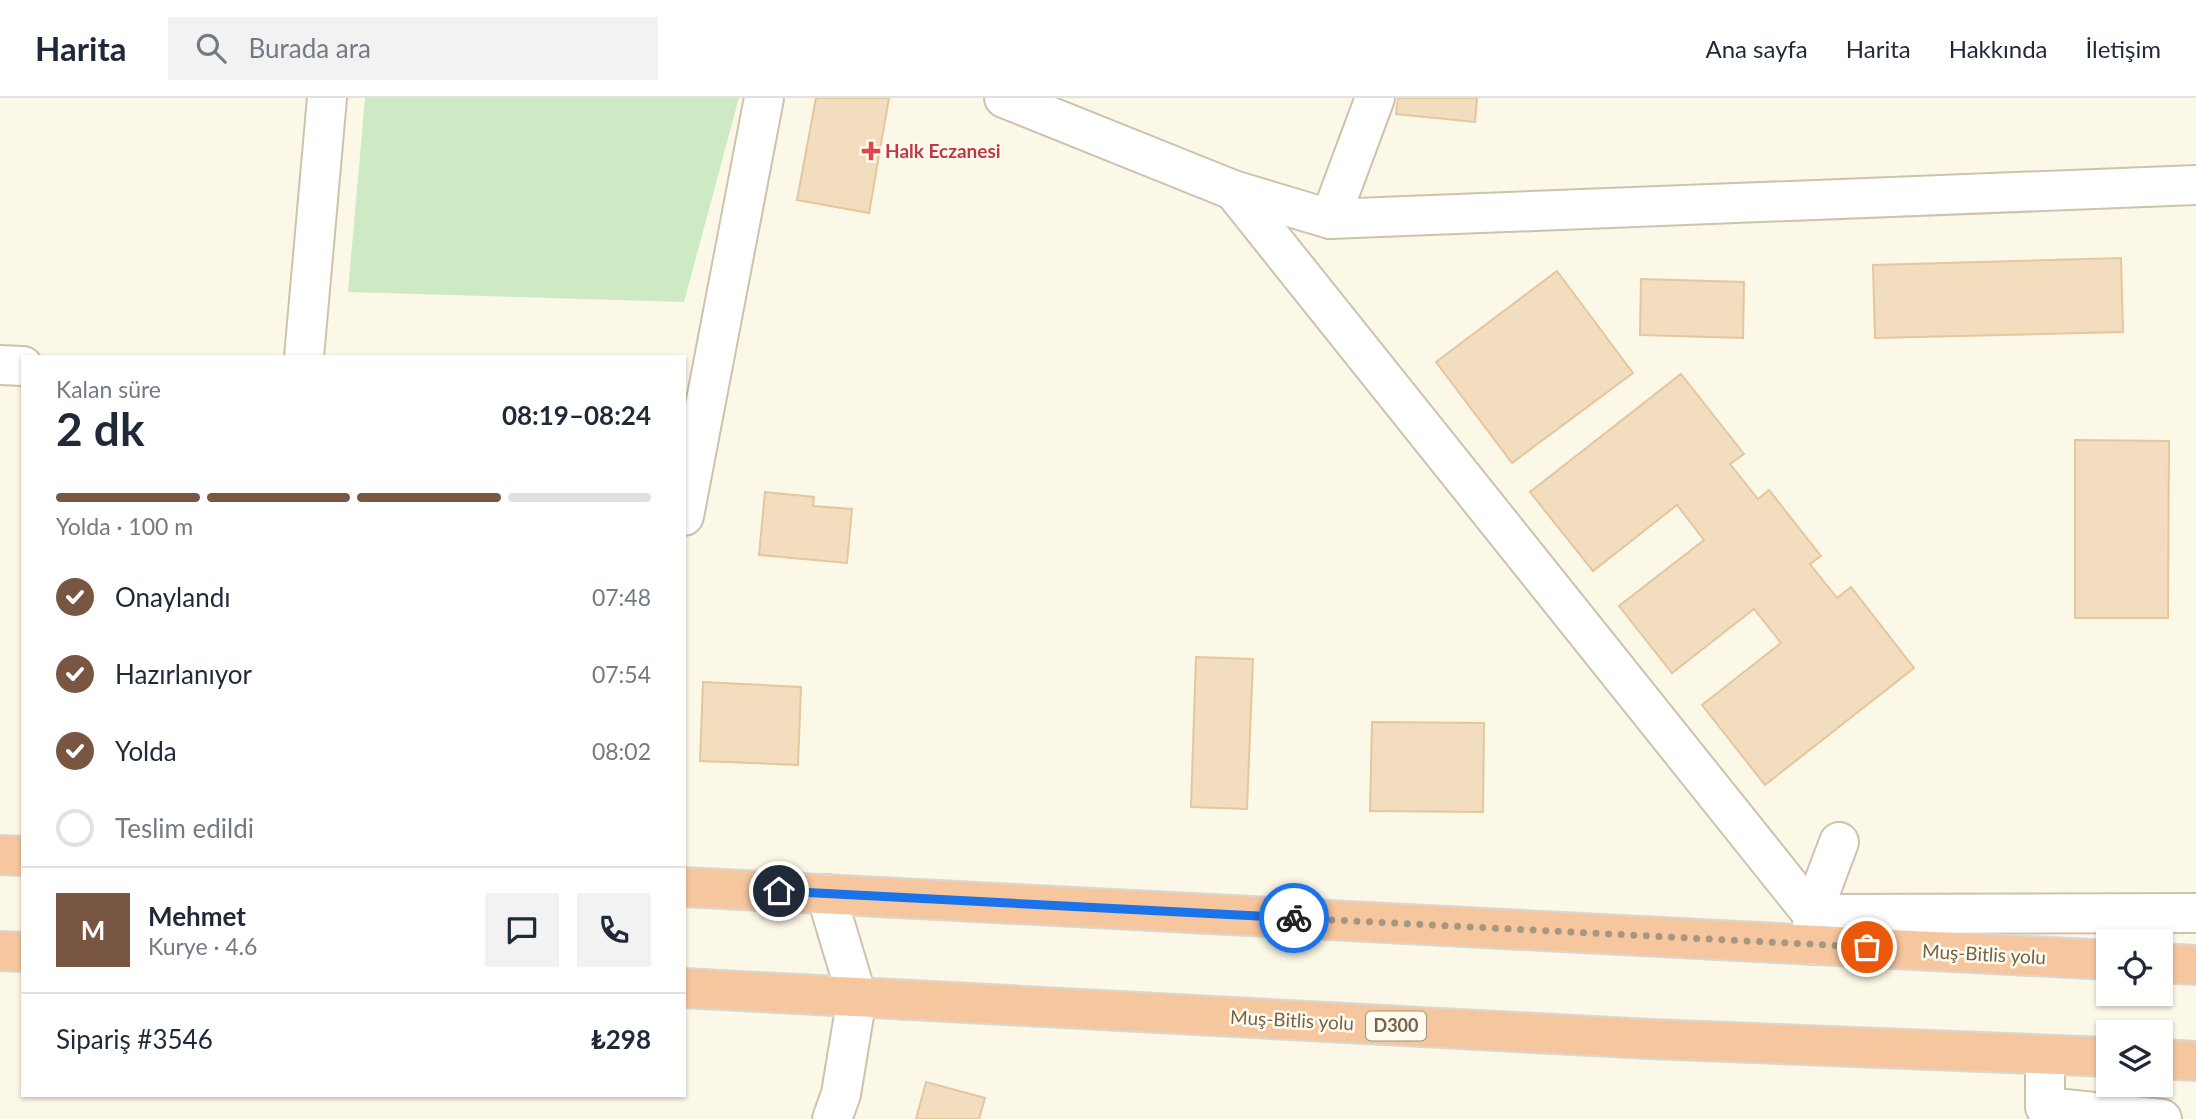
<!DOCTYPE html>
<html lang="tr">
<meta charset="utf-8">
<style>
:root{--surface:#fff;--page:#f2f2f3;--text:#1f2937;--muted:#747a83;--line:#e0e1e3;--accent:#785641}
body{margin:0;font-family:Lato,sans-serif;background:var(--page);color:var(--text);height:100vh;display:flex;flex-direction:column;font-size:26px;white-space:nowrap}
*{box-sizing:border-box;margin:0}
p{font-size:23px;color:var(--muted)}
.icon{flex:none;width:38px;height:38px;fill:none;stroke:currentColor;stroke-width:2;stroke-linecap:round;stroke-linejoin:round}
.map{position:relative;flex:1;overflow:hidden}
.details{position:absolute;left:21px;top:257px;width:665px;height:742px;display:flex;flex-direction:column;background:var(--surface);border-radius:0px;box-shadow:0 2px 5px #0004}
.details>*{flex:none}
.tools{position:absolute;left:2096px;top:831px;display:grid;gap:14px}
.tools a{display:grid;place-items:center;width:77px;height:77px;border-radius:0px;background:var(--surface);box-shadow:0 2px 5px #0004;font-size:35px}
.pin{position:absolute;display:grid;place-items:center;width:60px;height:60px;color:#fff;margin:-30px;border:4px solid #fff;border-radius:50%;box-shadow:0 2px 7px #0007}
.courier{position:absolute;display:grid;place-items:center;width:70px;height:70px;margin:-35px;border:5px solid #1a73e8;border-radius:50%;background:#fff;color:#222;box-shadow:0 2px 9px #0007}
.head em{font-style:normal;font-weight:700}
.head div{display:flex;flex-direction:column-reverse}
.head{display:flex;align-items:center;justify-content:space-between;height:119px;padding:0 35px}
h1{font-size:46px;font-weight:700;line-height:52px}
.bar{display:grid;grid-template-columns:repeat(4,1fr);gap:10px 7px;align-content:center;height:84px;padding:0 35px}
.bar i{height:9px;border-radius:5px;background:var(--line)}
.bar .current{background:var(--accent)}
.bar p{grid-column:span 4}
.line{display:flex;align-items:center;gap:18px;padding:0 35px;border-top:2px solid var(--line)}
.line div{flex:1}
.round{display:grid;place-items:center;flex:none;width:74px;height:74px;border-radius:0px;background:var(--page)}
ol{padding:0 35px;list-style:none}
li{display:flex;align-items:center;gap:21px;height:77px}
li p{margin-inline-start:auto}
li .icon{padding:7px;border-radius:50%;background:var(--accent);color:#fff;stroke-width:4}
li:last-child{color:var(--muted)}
li i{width:38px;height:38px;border:4px solid var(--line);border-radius:50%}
header{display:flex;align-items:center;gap:42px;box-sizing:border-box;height:98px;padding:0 35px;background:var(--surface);border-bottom:2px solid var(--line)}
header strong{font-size:33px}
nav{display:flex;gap:38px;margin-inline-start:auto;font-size:24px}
.search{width:490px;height:63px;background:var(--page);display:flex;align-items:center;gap:18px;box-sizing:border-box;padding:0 24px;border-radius:0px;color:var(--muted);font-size:26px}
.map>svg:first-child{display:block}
.green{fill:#cdeac5}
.building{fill:#f2ddbf;stroke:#e4c69f;stroke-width:2}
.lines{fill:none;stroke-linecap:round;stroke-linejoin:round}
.minor-casing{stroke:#cec2ad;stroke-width:42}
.highway-casing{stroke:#dbd6d0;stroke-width:42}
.minor{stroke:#fff;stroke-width:38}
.highway{stroke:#f6c69f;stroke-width:38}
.done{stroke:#a59782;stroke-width:7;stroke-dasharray:0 12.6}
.route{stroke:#1a73e8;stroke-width:9}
.health-dot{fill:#e0444e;stroke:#fffbee;stroke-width:2.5}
.labels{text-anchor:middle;stroke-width:5;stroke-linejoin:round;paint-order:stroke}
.shield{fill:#fffbee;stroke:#9f917c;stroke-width:2}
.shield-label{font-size:18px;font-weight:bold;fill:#76634b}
.health-label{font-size:19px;font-weight:bold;fill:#be3a42;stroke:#fffbee;text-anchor:start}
.street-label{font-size:19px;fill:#76634b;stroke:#fffbee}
</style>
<header>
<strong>Harita</strong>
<div class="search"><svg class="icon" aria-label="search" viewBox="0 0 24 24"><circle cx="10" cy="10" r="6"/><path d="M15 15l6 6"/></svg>Burada ara</div>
<nav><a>Ana sayfa</a><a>Harita</a><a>Hakkında</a><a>İletişim</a></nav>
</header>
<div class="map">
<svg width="2196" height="1021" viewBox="0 0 2196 1021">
<rect width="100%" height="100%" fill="#fcf8e7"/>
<polygon class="green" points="365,0 739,0 684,204 348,194"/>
<g class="building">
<polygon points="816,0 889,0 869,115 797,102"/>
<polygon points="1398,0 1477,0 1475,24 1396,16"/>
<polygon points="2121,160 2123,234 1875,240 1873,167"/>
<polygon points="1557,173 1633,275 1512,365 1436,264"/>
<polygon points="1641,181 1744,184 1743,240 1640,237"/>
<polygon points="1681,276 1744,356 1730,366 1758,401 1769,392 1821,458 1810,466 1837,500 1851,489 1914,570 1765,687 1702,607 1781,545 1754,511 1672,575 1619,508 1704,442 1677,407 1593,473 1530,394"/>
<polygon points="2075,342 2169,343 2168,520 2075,520"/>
<polygon points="765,394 814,399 813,408 852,411 847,465 759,457"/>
<polygon points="1196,559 1253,561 1247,711 1191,709"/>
<polygon points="703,584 801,589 798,667 700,663"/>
<polygon points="1372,624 1484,625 1483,714 1370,713"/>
<polygon points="926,984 985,1000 979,1021 916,1021"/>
</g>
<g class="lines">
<g class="minor-casing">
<g id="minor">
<polyline points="1004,0 1233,92 1330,121 1375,0"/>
<polyline points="1233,92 1812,816 1813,847"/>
<polyline points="1330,121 2196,87"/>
<polyline points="304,259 327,0"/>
<polyline points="0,267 23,268"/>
<polyline points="684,418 764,0"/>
<polyline points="1839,744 1812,816 2196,815"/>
<polyline points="826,796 857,899 841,996 832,1021"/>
<polyline points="2045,957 2045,1009 2162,1021"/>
</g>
</g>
<g class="highway-casing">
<g id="highway">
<polyline points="0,757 23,758"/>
<polyline points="684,789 2109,862"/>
<polyline points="0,853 23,854"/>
<polyline points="2161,865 2196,867"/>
<polyline points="684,890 1650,941 2109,959"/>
<polyline points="2161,961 2196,963"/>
</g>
</g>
<use href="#minor" class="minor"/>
<use href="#highway" class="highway"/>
</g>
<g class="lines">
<polyline class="done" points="1294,820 1867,849"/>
<polyline class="route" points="779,793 1294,820"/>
</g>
<path class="health-dot" d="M867.5 42.5h7v7h7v7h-7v7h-7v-7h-7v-7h7z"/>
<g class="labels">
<rect class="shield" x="1366" y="913.5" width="60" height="29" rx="5"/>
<g class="shield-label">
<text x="1396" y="934">D300</text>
</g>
<g class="health-label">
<text x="885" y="60">Halk Eczanesi</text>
</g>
<g class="street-label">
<text transform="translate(1984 856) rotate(3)" y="7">Muş-Bitlis yolu</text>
<text transform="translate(1292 922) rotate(3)" y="7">Muş-Bitlis yolu</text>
</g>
</g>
</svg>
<div class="tools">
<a><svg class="icon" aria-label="locate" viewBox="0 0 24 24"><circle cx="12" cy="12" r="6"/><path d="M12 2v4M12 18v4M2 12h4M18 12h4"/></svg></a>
<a><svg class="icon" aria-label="layers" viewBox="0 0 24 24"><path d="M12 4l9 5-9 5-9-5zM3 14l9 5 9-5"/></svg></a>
</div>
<div class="pin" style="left:1867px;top:849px;background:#ea580c"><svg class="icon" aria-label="bag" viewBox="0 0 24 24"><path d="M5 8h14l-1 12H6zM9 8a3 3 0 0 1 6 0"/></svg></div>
<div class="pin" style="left:779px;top:793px;background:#1f2937"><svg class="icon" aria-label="home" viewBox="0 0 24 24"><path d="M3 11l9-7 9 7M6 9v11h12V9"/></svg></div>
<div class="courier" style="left:1294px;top:820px"><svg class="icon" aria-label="bike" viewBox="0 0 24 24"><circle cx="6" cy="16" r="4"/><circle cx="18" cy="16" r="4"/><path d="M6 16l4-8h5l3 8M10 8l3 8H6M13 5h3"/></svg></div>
<section class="details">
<div class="head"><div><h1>2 dk</h1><p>Kalan süre</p></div><em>08:19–08:24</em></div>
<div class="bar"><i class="current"></i><i class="current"></i><i class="current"></i><i></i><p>Yolda · 100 m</p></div>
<ol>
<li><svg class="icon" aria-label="check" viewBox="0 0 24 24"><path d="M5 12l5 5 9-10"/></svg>Onaylandı<p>07:48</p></li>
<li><svg class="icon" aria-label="check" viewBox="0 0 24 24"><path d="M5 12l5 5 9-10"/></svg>Hazırlanıyor<p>07:54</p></li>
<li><svg class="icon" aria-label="check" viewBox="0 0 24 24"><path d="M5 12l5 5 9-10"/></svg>Yolda<p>08:02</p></li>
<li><i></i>Teslim edildi</li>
</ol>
<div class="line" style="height:126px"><b class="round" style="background:var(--accent);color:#fff">M</b><div><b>Mehmet</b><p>Kurye · 4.6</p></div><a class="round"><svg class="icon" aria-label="chat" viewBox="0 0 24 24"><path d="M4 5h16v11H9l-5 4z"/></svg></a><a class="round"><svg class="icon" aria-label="phone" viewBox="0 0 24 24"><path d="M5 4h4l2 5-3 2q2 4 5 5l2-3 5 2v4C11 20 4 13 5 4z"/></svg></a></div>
<div class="line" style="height:91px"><div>Sipariş #3546</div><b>₺298</b></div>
</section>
</div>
